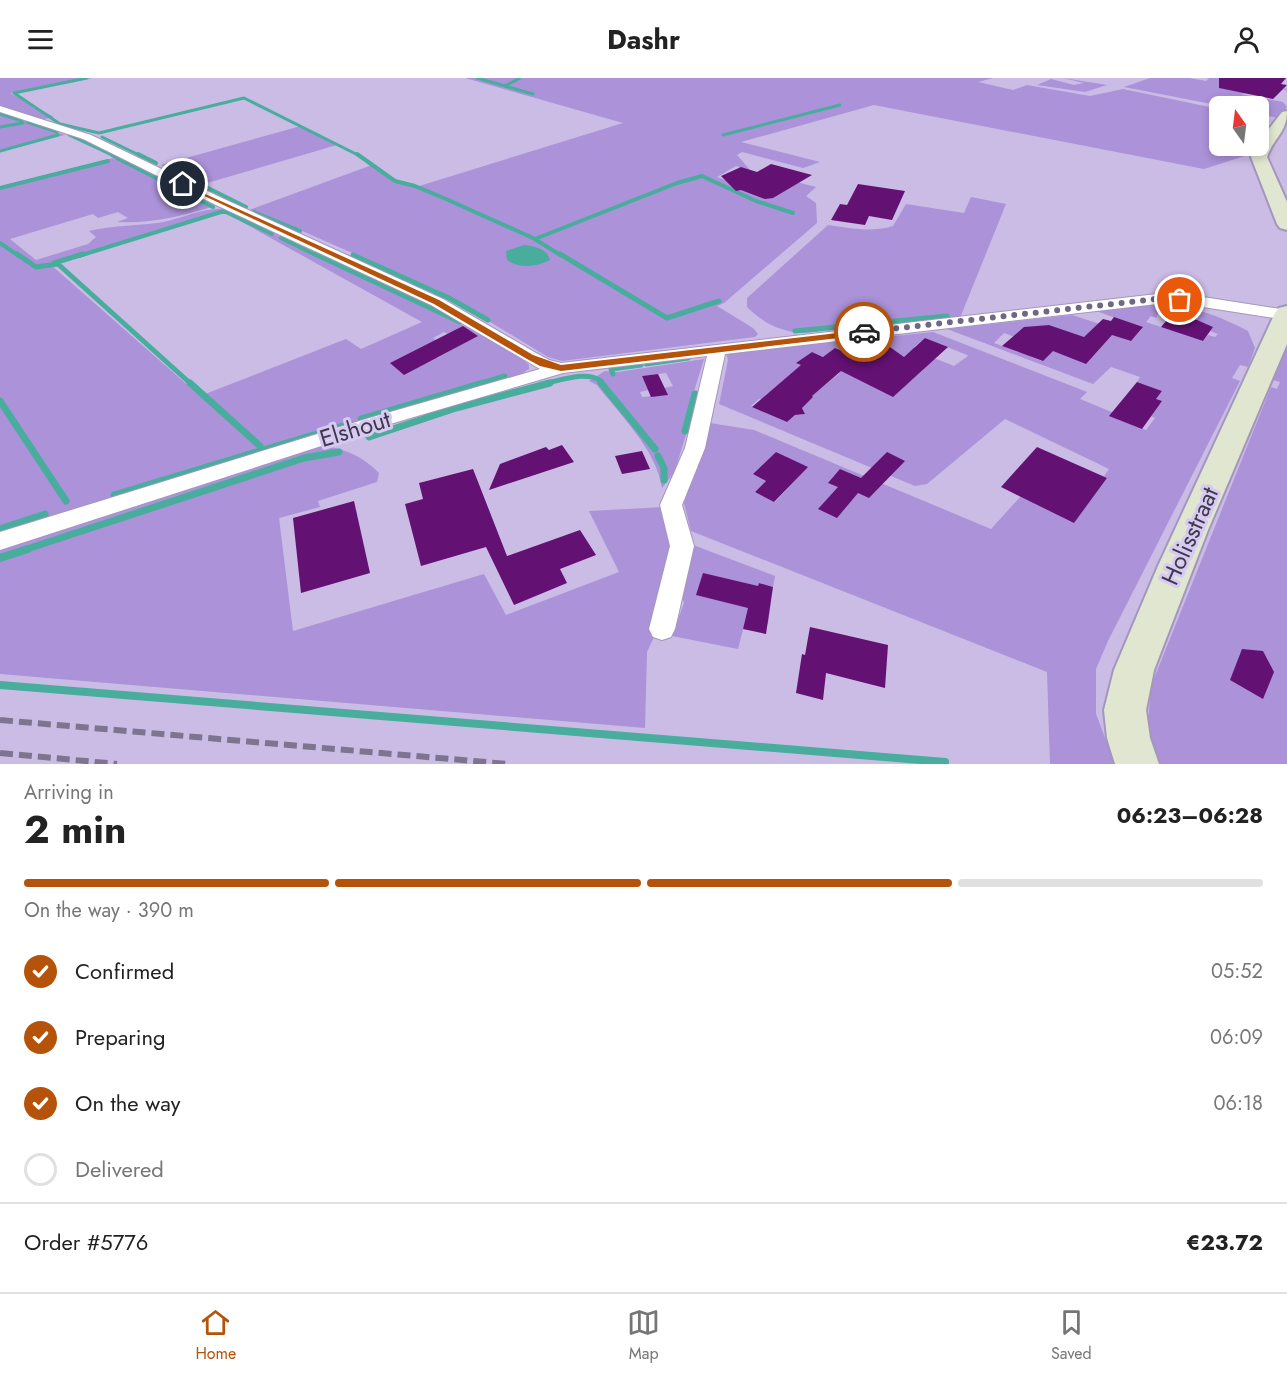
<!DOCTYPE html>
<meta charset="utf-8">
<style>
:root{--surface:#fff;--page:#f6f6f6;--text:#222;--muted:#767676;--line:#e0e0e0;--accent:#b45309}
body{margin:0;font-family:Jost,sans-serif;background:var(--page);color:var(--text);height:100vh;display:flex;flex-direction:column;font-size:22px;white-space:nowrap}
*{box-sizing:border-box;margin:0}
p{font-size:20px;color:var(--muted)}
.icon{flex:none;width:33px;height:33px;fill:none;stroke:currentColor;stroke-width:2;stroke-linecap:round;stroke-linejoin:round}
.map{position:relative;height:686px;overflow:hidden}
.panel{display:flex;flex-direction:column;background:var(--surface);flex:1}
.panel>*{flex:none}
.needle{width:39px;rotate:346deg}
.fabs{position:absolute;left:1209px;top:18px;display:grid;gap:12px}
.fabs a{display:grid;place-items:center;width:60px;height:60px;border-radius:9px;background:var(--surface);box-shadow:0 3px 9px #0003;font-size:30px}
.pin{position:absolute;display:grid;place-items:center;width:51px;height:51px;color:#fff;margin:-26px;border:3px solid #fff;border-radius:50%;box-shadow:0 2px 6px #0007}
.courier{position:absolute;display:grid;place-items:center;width:60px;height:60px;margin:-30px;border:4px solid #b45309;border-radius:50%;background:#fff;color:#222;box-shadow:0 2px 8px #0007}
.head em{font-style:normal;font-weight:700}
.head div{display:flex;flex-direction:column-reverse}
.head{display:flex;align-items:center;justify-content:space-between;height:102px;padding:0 24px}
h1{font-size:39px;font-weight:700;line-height:45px}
.bar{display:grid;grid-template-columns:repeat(4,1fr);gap:9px 6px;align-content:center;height:72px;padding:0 24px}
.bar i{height:8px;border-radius:4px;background:var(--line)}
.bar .current{background:var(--accent)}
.bar p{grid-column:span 4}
.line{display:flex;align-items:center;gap:15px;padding:0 24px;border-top:2px solid var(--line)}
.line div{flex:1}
ol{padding:0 24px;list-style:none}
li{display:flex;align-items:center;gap:18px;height:66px}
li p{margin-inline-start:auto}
li .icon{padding:6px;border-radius:50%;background:var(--accent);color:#fff;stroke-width:4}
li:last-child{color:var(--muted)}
li i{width:33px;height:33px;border:3px solid var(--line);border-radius:50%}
header{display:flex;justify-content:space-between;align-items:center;height:78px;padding:0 24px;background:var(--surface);font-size:27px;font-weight:700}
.tabs{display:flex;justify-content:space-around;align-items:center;height:84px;border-top:2px solid var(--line);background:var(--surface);font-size:16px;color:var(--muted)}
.tabs a{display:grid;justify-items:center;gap:3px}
.tabs .current{color:var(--accent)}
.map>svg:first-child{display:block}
.green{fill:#ab92d9;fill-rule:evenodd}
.water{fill:#48ad9c}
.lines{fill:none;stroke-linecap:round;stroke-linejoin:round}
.stream-far4{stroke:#48ad9c;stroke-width:3}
.stream-far3{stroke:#48ad9c;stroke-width:4}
.stream-far2{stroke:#48ad9c;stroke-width:5}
.stream-far1{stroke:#48ad9c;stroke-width:7}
.stream{stroke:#48ad9c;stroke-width:8}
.building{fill:#641174}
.street-casing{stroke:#a397bd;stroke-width:2}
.secondary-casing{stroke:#a397bd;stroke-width:4}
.street{fill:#fff;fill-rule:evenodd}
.secondary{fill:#e0e6cf;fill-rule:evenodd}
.rail{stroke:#7d748f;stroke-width:6;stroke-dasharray:13 6;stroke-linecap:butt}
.route{fill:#b45309}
.done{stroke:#706780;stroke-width:6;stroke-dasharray:0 10.8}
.labels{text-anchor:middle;stroke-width:6;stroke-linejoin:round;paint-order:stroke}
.street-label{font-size:24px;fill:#3f394a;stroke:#d6c9f2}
</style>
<header><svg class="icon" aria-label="menu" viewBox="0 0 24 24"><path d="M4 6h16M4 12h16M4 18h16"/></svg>Dashr<svg class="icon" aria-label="person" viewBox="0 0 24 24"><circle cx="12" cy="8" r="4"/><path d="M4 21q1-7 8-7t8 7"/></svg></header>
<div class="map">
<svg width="1287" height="686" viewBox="0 0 1287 686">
<rect width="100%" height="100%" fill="#cabce5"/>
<g class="green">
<polygon points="0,0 93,0 10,15 54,39 41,42 0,29"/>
<polygon points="465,0 993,0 978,4 1013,12 1027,7 1090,18 1123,11 1219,31 1220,68 1254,68 1251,76 1204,91 874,27 741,64 820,84 803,90 742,74 737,77 750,92 736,88 717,99 730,104 758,94 816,109 806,118 816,125 817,145 724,225 717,228 753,250 758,256 755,259 562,283 548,279 439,213 300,152 249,132 372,87 393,104 416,109 623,45"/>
<polygon points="1063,0 1107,7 1085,14 1037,7 1051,1 1074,7 1084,5"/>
<polygon points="1150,0 1189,0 1206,3 1209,0 1277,0 1287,2 1273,1 1256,6 1287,11 1287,13 1283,11 1240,16 1283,24 1287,29 1278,40 1259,36 1258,28 1222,28 1124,9"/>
<polygon points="0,35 65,57 0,72"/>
<polygon points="301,48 337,67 200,107 161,87"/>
<path d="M117,79L215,128C183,138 150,146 117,144L128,140L118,134L98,140L93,136L10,161L36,182L88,166L96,159L89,153C114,147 140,148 164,144C183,140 206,129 224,131L459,245L521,279L529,287V291L521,296L0,456V108ZM222,133L422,244L361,271L346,261L200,318L50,186ZM444,254L464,265L437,280L421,271L436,262L433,260Z"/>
<path d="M971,119L1006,126L960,240L803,255C781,254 763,245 747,229V220L828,147C851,150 870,155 893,148L906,126L964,135Z"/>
<path d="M1156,226C1191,227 1217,237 1248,253L1255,270L1248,289L1240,287L1232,300L1240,303L1108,563L1096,591V636L1115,686H1050L1047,594L691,453L684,425L710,345L754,352L991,451L1021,418L1074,444L1107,400L1104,398L1109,391L1005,341L927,406L915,408L719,326L728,282L726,275L747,270L880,256L884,259L933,254L1087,314L1080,321L1119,337L1117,341L1146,352L1155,340L1148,337L1162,324L1156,321L1162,313L1137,304L1140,299L1111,289L1093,306L947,251L1072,237L1106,248L1102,252L1130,263L1139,254L1127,249L1130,245L1096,233ZM1159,234L1171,237L1173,235L1213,249L1210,253L1218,256L1215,259L1208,257L1203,263L1146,244L1151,238L1156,240ZM1049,247L1103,266L1095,276L1077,270L1079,266L1064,261L1061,264L1024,250ZM1004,255L1052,273L1042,283L1031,279L1035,274L1023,270L1018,274L994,265ZM925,260L967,277L968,278L954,288L926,277L928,274L914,269ZM835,270L869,282L882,272L888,275L885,278L922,293L908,305L864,287L866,285L861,283L852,290L825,278ZM812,274L838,285L831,291L840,295L821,310L792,297L803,288L797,285ZM783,306L813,319L802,330L805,336L795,337L787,344L751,328L759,321L763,322L765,320L764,319L775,310H777ZM776,374L807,389L775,424L755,414L766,403L753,396Z"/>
<polygon points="1287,266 1287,686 1155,686 1148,646 1151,608 1271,309 1277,311 1280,304 1273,302"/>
<path d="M704,281L682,352L686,357L674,395L662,410C656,371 620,337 597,307L589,303L605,293L618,294ZM666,295L673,308L664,310L667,317L642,319L640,314L648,312L642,298Z"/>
<path d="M324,368C347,371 363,379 379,395L377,404L318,423L320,429L279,440L293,553L484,496L506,537L619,494L589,433L665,429L671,456L669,483L655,557L647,574L645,650L0,596V469L283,379Z"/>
<polygon points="693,467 775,498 773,509 759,505 756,518 771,522 768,546 746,540 738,571 672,558 684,525 681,516"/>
</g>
<path class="water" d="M524,167C535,168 547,171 550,182C536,189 520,191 507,182L506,173Z"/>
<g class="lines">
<g class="stream-far4">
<polyline points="87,0 14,15 60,46 99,55 244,20 360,78"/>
<polyline points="477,0 533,16"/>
<polyline points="505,8 520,0"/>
<polyline points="0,36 22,43"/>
<polyline points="27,44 57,54"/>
<polyline points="0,49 23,45"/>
<polyline points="69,57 114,78"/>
<polyline points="723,57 840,27"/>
<polyline points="102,59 141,78"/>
<polyline points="0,73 58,57"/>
</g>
<g class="stream-far3">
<polyline points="111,76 114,78"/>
<polyline points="138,76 156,85"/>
<polyline points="357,76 395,103 415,108 446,121 533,160 562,178"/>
<polyline points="117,80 213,129"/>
<polyline points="172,92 246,129"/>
<polyline points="0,110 108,83"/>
<polyline points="254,134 300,153"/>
<polyline points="281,160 318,178"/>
<polyline points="535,161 677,105 702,98 756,123 793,135"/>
<polyline points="0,165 19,178"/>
<polyline points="79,178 221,134 226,134 272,156"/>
</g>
<g class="stream-far2">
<polyline points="17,176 36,189 58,186 191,306"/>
<polyline points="315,176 460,244"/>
<polyline points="560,176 667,240 719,223"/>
<polyline points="353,177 449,220 488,242"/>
<polyline points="54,185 83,176"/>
<polyline points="795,253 947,238"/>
<polyline points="646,286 688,280"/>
<polyline points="613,296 611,291 641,287"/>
<polyline points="478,306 505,298"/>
<path d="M542,306C560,303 586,292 601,303"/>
</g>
<g class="stream-far1">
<polyline points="190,305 260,368"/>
<polyline points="601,305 655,371"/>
<polyline points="0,323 66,423"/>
<polyline points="361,341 483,305"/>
<polyline points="685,353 695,316"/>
<polyline points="369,359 456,330 550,305"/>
<polyline points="658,378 664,390 664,402"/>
<polyline points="114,417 350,346"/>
<polyline points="0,451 45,436"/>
<polyline points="24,472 304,380 339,374"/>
</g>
<g class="stream">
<polyline points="0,480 28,471"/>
<polyline points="0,607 945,684"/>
</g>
</g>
<g class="building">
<polygon points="1219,0 1286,0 1281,6 1287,7 1273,21 1219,10"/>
<polygon points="771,86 812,97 773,120 765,121 741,112 736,113 721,98 741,89 757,94"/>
<polygon points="858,106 905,113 892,142 869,138 865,147 831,142 840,126 847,127"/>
<polygon points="1173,235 1197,242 1213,249 1203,263 1161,249"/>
<polygon points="1114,239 1143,249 1131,263 1112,257 1086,286 1053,273 1043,283 1002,268 1024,249 1049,247 1084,259 1103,241 1111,243"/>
<polygon points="463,248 478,258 404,297 390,285"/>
<polygon points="925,260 948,269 893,319 841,293 812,318 813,319 802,330 805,336 795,337 787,344 752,329 801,287 796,285 812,274 823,279 835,270 859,280 872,262 880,262 904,279"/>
<polygon points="658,296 668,317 651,319 642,298"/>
<polygon points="1137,304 1162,313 1156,321 1162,323 1142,351 1109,338"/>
<polygon points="562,367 574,384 489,412 500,386 546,369 549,372"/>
<polygon points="1037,369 1107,400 1074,445 1001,409"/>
<polygon points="642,373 650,391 622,396 615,378"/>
<polygon points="776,374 808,389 774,424 755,414 766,403 753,396"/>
<polygon points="887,374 905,383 869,420 858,415 837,440 818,431 838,409 828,405 840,391 861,400"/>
<polygon points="473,391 507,478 580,452 596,477 560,491 567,505 514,527 486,469 421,488 405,426 423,421 419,405"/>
<polygon points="354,423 370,495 301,515 293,440"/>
<polygon points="703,495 758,508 759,505 773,509 766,556 743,551 748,530 696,517"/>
<polygon points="810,549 888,567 885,610 826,595 823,622 796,615 802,576 805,577"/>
<polygon points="1242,571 1263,573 1274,594 1263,621 1230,602"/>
</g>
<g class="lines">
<g class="street-casing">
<polygon id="street" points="0,28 91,57 224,121 443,221 536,275 549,282 561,285 1157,216 1203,219 1287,232 1287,242 1203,229 1157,226 725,276 705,370 682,427 694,468 675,551 671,559 662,562 653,559 649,551 670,468 660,427 685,370 707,278 563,295 380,349 0,472 0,454 366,341 540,291 431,227 216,127 83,61 0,34"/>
</g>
<g class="secondary-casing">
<g id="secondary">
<path d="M1287,33C1287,55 1274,59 1267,79L1287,124V152L1280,150L1277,146L1251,79L1255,69L1282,34Z"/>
<polygon points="1287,228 1287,266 1208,452 1154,592 1146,632 1150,660 1159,686 1115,686 1107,660 1104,632 1114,592 1158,488 1275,235 1279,230"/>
</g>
</g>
<use href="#street" class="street"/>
<use href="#secondary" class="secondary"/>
<g class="rail">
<polyline points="0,642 508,686"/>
<polyline points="0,675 117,686"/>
</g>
</g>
<polygon class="route" points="181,105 439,222 533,277 561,287 864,252 868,254 864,257 561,293 540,288 527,281 434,226 181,107"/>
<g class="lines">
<polyline class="done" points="864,254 1157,221 1180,222"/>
</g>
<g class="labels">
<g class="street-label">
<text transform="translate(355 351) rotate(-17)" y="8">Elshout</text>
<text transform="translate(1190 458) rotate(-66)" y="8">Holisstraat</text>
</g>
</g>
</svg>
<div class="fabs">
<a><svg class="needle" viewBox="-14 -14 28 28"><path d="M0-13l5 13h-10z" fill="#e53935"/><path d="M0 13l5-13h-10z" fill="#767676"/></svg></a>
</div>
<div class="pin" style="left:1180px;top:222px;background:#ea580c"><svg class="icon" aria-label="bag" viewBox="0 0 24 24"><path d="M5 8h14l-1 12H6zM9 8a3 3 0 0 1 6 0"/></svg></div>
<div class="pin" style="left:183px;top:106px;background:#1f2937"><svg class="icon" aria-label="home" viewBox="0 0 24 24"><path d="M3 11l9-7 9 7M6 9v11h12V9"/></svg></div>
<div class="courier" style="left:864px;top:254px"><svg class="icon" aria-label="car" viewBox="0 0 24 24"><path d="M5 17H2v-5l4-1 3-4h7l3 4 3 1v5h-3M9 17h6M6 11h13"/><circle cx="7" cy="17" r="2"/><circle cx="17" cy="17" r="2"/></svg></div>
</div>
<section class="panel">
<div class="head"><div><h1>2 min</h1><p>Arriving in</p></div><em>06:23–06:28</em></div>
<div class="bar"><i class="current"></i><i class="current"></i><i class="current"></i><i></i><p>On the way · 390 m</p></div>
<ol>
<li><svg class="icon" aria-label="check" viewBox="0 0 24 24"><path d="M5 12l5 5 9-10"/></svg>Confirmed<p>05:52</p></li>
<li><svg class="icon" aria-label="check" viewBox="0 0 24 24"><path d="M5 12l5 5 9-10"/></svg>Preparing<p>06:09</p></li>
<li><svg class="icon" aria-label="check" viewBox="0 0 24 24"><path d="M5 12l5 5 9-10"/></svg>On the way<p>06:18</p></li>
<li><i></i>Delivered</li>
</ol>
<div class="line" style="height:78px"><div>Order #5776</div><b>€23.72</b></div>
</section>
<nav class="tabs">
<a class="current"><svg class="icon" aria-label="home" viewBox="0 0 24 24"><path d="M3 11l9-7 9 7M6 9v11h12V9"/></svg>Home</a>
<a><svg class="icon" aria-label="map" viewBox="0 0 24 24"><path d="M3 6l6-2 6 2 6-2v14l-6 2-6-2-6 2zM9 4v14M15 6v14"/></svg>Map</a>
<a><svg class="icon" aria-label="saved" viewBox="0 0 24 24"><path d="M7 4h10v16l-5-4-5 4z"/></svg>Saved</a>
</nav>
